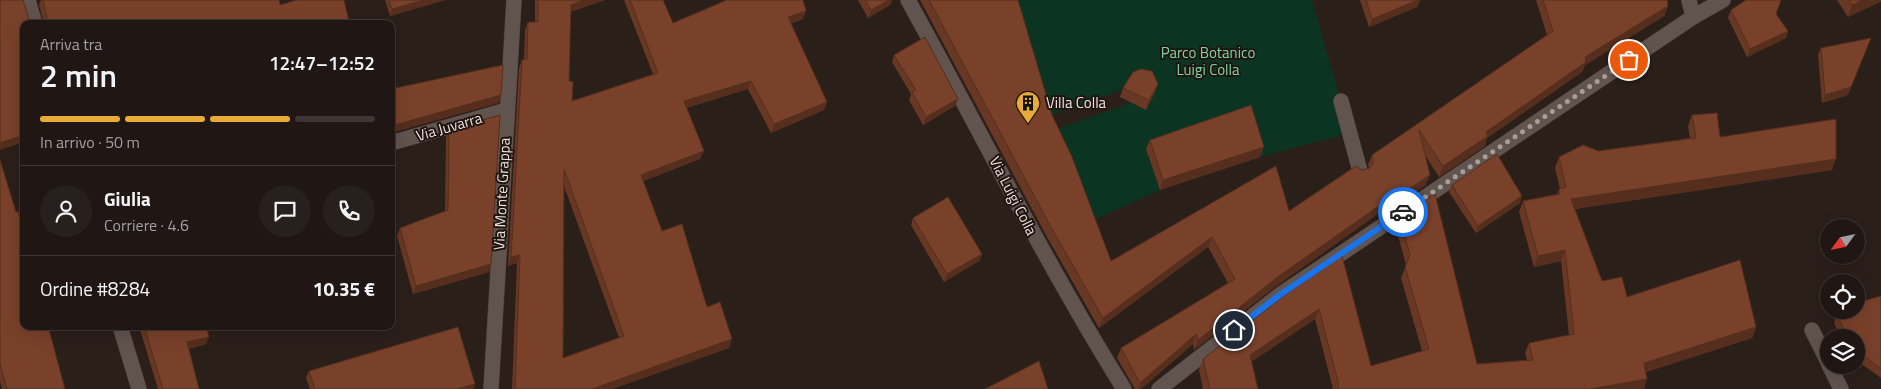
<!DOCTYPE html>
<html lang="it">
<meta charset="utf-8">
<style>
:root{--surface:#201714;--page:#28201d;--text:#f1f3f6;--muted:#a29fa0;--line:#3d3634;--accent:#e9ab38}
body{margin:0;font-family:"Titillium Web",sans-serif;background:var(--page);color:var(--text);height:100vh;display:flex;flex-direction:column;font-size:19px;white-space:nowrap}
*{box-sizing:border-box;margin:0}
p{font-size:16px;color:var(--muted)}
.icon{flex:none;width:28px;height:28px;fill:none;stroke:currentColor;stroke-width:2;stroke-linecap:round;stroke-linejoin:round}
.map{position:relative;flex:1;overflow:hidden}
.details{position:absolute;left:20px;top:20px;width:375px;height:310px;display:flex;flex-direction:column;background:var(--surface);border-radius:10px;box-shadow:0 5px 20px #0002,0 0 0 1px var(--line)}
.details>*{flex:none}
.needle{width:32px;rotate:237deg}
.fabs{position:absolute;left:1820px;top:219px;display:grid;gap:10px}
.fabs a{display:grid;place-items:center;width:45px;height:45px;border-radius:50%;background:var(--surface);box-shadow:0 5px 20px #0002,0 0 0 1px var(--line);font-size:25px}
.pin{position:absolute;display:grid;place-items:center;width:42px;height:42px;color:#fff;margin:-21px;border:2px solid #fff;border-radius:50%;box-shadow:0 1px 5px #0007}
.courier{position:absolute;display:grid;place-items:center;width:50px;height:50px;margin:-25px;border:4px solid #1a73e8;border-radius:50%;background:#fff;color:#222;box-shadow:0 1px 6px #0007}
.head em{font-style:normal;font-weight:600}
.head div{display:flex;flex-direction:column-reverse}
.head{display:flex;align-items:center;justify-content:space-between;height:85px;padding:0 20px}
h1{font-size:32px;font-weight:600;line-height:38px}
.bar{display:grid;grid-template-columns:repeat(4,1fr);gap:8px 5px;align-content:center;height:60px;padding:0 20px}
.bar i{height:6px;border-radius:4px;background:var(--line)}
.bar .selected{background:var(--accent)}
.bar p{grid-column:span 4}
.line{display:flex;align-items:center;gap:12px;padding:0 20px;border-top:1px solid var(--line)}
.line div{flex:1}
.round{display:grid;place-items:center;flex:none;width:52px;height:52px;border-radius:26px;background:var(--page)}
.map>svg:first-child{display:block}
.green{fill:#0c3422}
.lines{fill:none;stroke-linecap:round;stroke-linejoin:round}
.minor-casing{stroke:#473c39;stroke-width:16}
.minor{stroke:#61534d;stroke-width:15}
.wall{fill:#683824;fill-rule:evenodd}
.shaded-wall{fill:#552e1d}
.building{fill:#79412a;stroke:#552e1d;fill-rule:evenodd}
.done{stroke:#a79d99;stroke-width:5;stroke-dasharray:0 9}
.route{stroke:#1a73e8;stroke-width:6}
.labels{text-anchor:middle;stroke-width:4;stroke-linejoin:round;paint-order:stroke}
.park-label{font-size:15px;fill:#77d5a3;stroke:#211510}
.poi-label{font-size:15px;fill:#eae1de;stroke:#211510;text-anchor:start}
.street-label{font-size:15px;fill:#eae1de;stroke:#211510}
</style>
<div class="map">
<svg width="1881" height="389" viewBox="0 0 1881 389">
<rect width="100%" height="100%" fill="#2b1f1a"/>
<polygon class="green" points="1011,0 1312,0 1350,133 1260,157 1248,115 1146,149 1160,190 1089,222 1051,131 1131,103 1139,107 1126,88 1046,117"/>
<g class="lines">
<g class="minor-casing">
<g id="minor">
<polyline points="28,0 35,24"/>
<path d="M908,0C980,130 1045,263 1124,389"/>
<polyline points="1689,0 1693,17"/>
<polyline points="1341,101 1360,171"/>
<polyline points="391,143 507,110"/>
<polyline points="120,326 139,389"/>
<polyline points="1812,330 1829,364"/>
<polyline points="1829,365 1841,389"/>
<polyline points="491,389 514,0"/>
<polyline points="1159,389 1281,294 1693,17 1723,0"/>
</g>
</g>
<use href="#minor" class="minor"/>
</g>
<g class="wall">
<polygon points="41,0 279,0 280,5 349,22 349,24 42,24 44,23 39,5"/>
<polygon points="385,0 445,0 390,16"/>
<path d="M535,0H605L570,12L569,81L572,101L653,74L624,0H663L673,23L726,0H803V19L791,24L827,102L824,110L771,133L748,89L686,108L700,159L643,181L662,231L707,307L729,348L612,389H512L517,263L508,266L519,68L522,60H524L525,30L528,22H535ZM564,186L619,338L563,358Z"/>
<polygon points="858,0 892,0 890,5 868,18"/>
<polygon points="920,0 1018,0 1052,115 1111,261 1289,211 1362,170 1369,168 1368,165 1372,155 1547,35 1536,0 1667,0 1668,6 1664,16 1585,65 1582,72 1487,138 1485,146 1439,177 1425,155 1426,185 1390,209 1389,206 1275,287 1194,350 1193,344 1141,389 1135,389 1117,358 1121,348 1228,283 1208,247 1099,328 1047,237"/>
<polygon points="1360,0 1420,0 1417,7 1369,27"/>
<polygon points="1837,0 1881,0 1848,17"/>
<polygon points="1731,10 1776,14 1788,31 1786,38 1747,57 1728,18"/>
<polygon points="1868,45 1848,95 1822,103 1818,55 1821,48"/>
<polygon points="894,55 955,106 923,125 909,100 911,94 892,62"/>
<polygon points="1158,84 1154,94 1146,110 1120,97 1123,88"/>
<polygon points="1692,115 1720,137 1832,170 1575,209 1602,281 1627,297 1756,327 1752,338 1646,372 1644,389 1333,389 1315,319 1251,362 1258,389 1203,389 1199,370 1203,359 1342,256 1371,366 1422,351 1401,278 1406,265 1396,228 1399,217 1477,364 1527,360 1525,353 1529,343 1569,335 1561,261 1534,267 1519,212 1523,201 1557,194 1559,189 1560,189 1555,168 1559,157 1690,138 1688,126"/>
<polygon points="449,129 491,264 489,272 413,294 397,236 400,228 445,211 446,137"/>
<polygon points="1150,140 1264,147 1260,157 1160,190 1146,149"/>
<polygon points="0,160 65,389 2,389 0,381"/>
<polygon points="1452,185 1520,203 1476,233 1449,192"/>
<polygon points="913,218 982,254 979,261 944,282 911,225"/>
<polygon points="1881,296 1881,378 1856,360 1856,338 1841,338 1834,323 1837,315"/>
<polygon points="139,326 206,326 209,337 206,344 189,349 199,389 158,389"/>
<polygon points="309,371 475,384 473,389 310,389 306,378"/>
</g>
<g class="shaded-wall">
<polygon points="424,0 445,0 390,16 392,9"/>
<polygon points="584,0 605,0 568,13 571,5"/>
<polygon points="889,0 892,0 890,5 868,18 871,10"/>
<polygon points="1418,0 1420,0 1417,7 1369,27 1372,19"/>
<polygon points="1863,0 1881,0 1881,2 1848,17 1852,5"/>
<polygon points="1668,6 1664,16 1585,65 1582,72 1487,138 1485,146 1439,177 1443,166 1486,132 1585,57"/>
<polygon points="806,11 803,19 785,26 788,17"/>
<polygon points="1788,31 1786,38 1747,57 1750,49"/>
<polygon points="1868,45 1848,95 1822,103 1825,95"/>
<polygon points="751,81 748,89 681,109 684,101"/>
<polygon points="1158,84 1154,94 1146,110 1149,100"/>
<polygon points="501,95 499,103 391,133 391,126"/>
<polygon points="958,99 955,106 923,125 926,117"/>
<polygon points="827,102 824,110 771,133 774,124"/>
<polygon points="24,135 24,142 0,150 0,143"/>
<polygon points="1264,147 1260,157 1160,190 1163,180"/>
<polygon points="704,151 700,159 638,183 641,175"/>
<polygon points="1836,159 1832,170 1567,210 1571,199"/>
<polygon points="1430,175 1426,185 1390,209 1394,199"/>
<polygon points="1393,196 1389,206 1275,287 1194,350 1198,340 1279,276"/>
<polygon points="1522,196 1520,203 1476,233 1478,226"/>
<polygon points="1212,237 1208,247 1099,328 1103,318"/>
<polygon points="1565,250 1561,261 1534,267 1538,256"/>
<polygon points="982,254 979,261 944,282 947,274"/>
<polygon points="520,255 517,263 508,266 511,257"/>
<polygon points="491,264 489,272 413,294 416,286"/>
<polygon points="1319,309 1315,319 1246,365 1250,355"/>
<polygon points="1756,327 1752,338 1640,374 1644,363"/>
<polygon points="1196,334 1193,344 1141,389 1138,389 1140,383"/>
<polygon points="209,337 206,344 184,350 187,342"/>
<polygon points="732,339 729,348 612,389 592,389"/>
<polygon points="1647,379 1644,389 1590,389"/>
<polygon points="475,384 473,389 457,389"/>
</g>
<g class="building">
<polygon points="0,0 23,0 29,19 34,24 24,24 24,135 0,143"/>
<polygon points="43,0 279,0 280,5 297,0 344,0 349,22 342,24 42,24 44,23 47,18"/>
<polygon points="389,0 424,0 392,9"/>
<path d="M538,0H584L571,5L569,81L573,82L572,101L658,73L630,0H663L673,23L727,0H803L806,11L788,17L827,102L774,124L751,81L684,101L704,151L641,175L662,231L682,224L707,307L720,302L732,339L592,389H515L520,255L511,257L522,60L527,59L528,22H538ZM564,169L624,336L563,358Z"/>
<polygon points="865,0 889,0 871,10"/>
<polygon points="929,0 1018,0 1052,115 1072,157 1111,261 1276,166 1289,211 1356,166 1362,170 1370,168 1373,163 1372,155 1553,31 1543,0 1667,0 1668,6 1585,57 1586,62 1486,132 1488,136 1443,166 1419,130 1430,175 1394,199 1393,196 1279,276 1198,340 1196,334 1140,383 1121,348 1235,279 1212,237 1103,318 1051,227"/>
<polygon points="1366,0 1418,0 1372,19"/>
<polygon points="1746,0 1781,0 1776,14 1788,31 1750,49 1731,10"/>
<polygon points="1849,0 1863,0 1852,5"/>
<polygon points="925,37 958,99 926,117 912,92 916,90 894,55"/>
<polygon points="1871,38 1851,87 1825,95 1821,48"/>
<polygon points="503,65 501,95 391,126 391,89"/>
<polygon points="1141,69 1152,71 1158,84 1149,100 1123,88 1133,72"/>
<polygon points="1251,105 1264,147 1163,180 1150,140"/>
<polygon points="1717,113 1720,137 1836,119 1836,159 1571,199 1602,281 1622,277 1627,297 1740,260 1756,327 1644,363 1647,379 1590,389 1338,389 1338,381 1319,309 1250,355 1258,389 1210,389 1203,359 1290,291 1342,256 1371,366 1429,349 1405,267 1410,254 1399,217 1435,194 1477,364 1533,360 1529,343 1574,334 1565,250 1538,256 1523,201 1560,194 1559,189 1566,187 1559,157 1583,145 1598,151 1696,138 1692,115"/>
<polygon points="500,115 491,264 416,286 400,228 448,210 449,129"/>
<polygon points="1497,154 1522,196 1478,226 1452,185"/>
<polygon points="0,160 16,212 18,211 24,234 24,326 48,326 65,389 7,389 0,364"/>
<polygon points="948,197 982,254 947,274 913,218"/>
<polygon points="391,214 393,222 391,223"/>
<polygon points="1881,296 1881,369 1856,350 1856,338 1848,338 1837,315 1844,310 1856,310 1856,303"/>
<polygon points="144,326 206,326 209,337 187,342 199,389 163,389"/>
<polygon points="458,327 475,384 457,389 315,389 309,371"/>
<polygon points="1039,361 1048,389 985,389"/>
</g>
<g class="lines">
<polyline class="done" points="1403,212 1629,60"/>
<polyline class="route" points="1234,330 1281,294 1403,212"/>
</g>
<defs>
<g id="building-pin" transform="scale(1.25)"><path d="M0 17L-7.5 6A9.5 9.5 0 1 1 7.5 6Z" fill="#e9ab38" stroke="#211510"/><path d="M-4-6H4V6H1V3H-1V6H-4ZM-2.5-4.3h1.7v1.8h-1.7ZM.8-4.3h1.7v1.8H.8ZM-2.5-1h1.7V.8h-1.7ZM.8-1h1.7V.8H.8Z" fill="#111"/></g>
</defs>
<g fill-rule="evenodd">
<use href="#building-pin" x="1028" y="103"/>
</g>
<g class="labels">
<g class="park-label">
<text x="1208" y="58">Parco Botanico<tspan x="1208" dy="17">Luigi Colla</tspan></text>
</g>
<g class="poi-label">
<text x="1046" y="108">Villa Colla</text>
</g>
<g class="street-label">
<text transform="translate(449 127) rotate(-16)" y="5">Via Juvarra</text>
<text transform="translate(502 194) rotate(-87)" y="5">Via Monte Grappa</text>
<text transform="translate(1013 196) rotate(63)" y="5">Via Luigi Colla</text>
</g>
</g>
</svg>
<div class="fabs">
<a><svg class="needle" viewBox="-14 -14 28 28"><path d="M0-13l5 13h-10z" fill="#e53935"/><path d="M0 13l5-13h-10z" fill="#a29fa0"/></svg></a>
<a><svg class="icon" aria-label="locate" viewBox="0 0 24 24"><circle cx="12" cy="12" r="6"/><path d="M12 2v4M12 18v4M2 12h4M18 12h4"/></svg></a>
<a><svg class="icon" aria-label="layers" viewBox="0 0 24 24"><path d="M12 4l9 5-9 5-9-5zM3 14l9 5 9-5"/></svg></a>
</div>
<div class="pin" style="left:1629px;top:60px;background:#ea580c"><svg class="icon" aria-label="bag" viewBox="0 0 24 24"><path d="M5 8h14l-1 12H6zM9 8a3 3 0 0 1 6 0"/></svg></div>
<div class="pin" style="left:1234px;top:330px;background:#1f2937"><svg class="icon" aria-label="home" viewBox="0 0 24 24"><path d="M3 11l9-7 9 7M6 9v11h12V9"/></svg></div>
<div class="courier" style="left:1403px;top:212px"><svg class="icon" aria-label="car" viewBox="0 0 24 24"><path d="M5 17H2v-5l4-1 3-4h7l3 4 3 1v5h-3M9 17h6M6 11h13"/><circle cx="7" cy="17" r="2"/><circle cx="17" cy="17" r="2"/></svg></div>
<section class="details">
<div class="head"><div><h1>2 min</h1><p>Arriva tra</p></div><em>12:47–12:52</em></div>
<div class="bar"><i class="selected"></i><i class="selected"></i><i class="selected"></i><i></i><p>In arrivo · 50 m</p></div>
<div class="line" style="height:90px"><a class="round"><svg class="icon" aria-label="person" viewBox="0 0 24 24"><circle cx="12" cy="8" r="4"/><path d="M4 21q1-7 8-7t8 7"/></svg></a><div><b>Giulia</b><p>Corriere · 4.6</p></div><a class="round"><svg class="icon" aria-label="chat" viewBox="0 0 24 24"><path d="M4 5h16v11H9l-5 4z"/></svg></a><a class="round"><svg class="icon" aria-label="phone" viewBox="0 0 24 24"><path d="M5 4h4l2 5-3 2q2 4 5 5l2-3 5 2v4C11 20 4 13 5 4z"/></svg></a></div>
<div class="line" style="height:65px"><div>Ordine #8284</div><b>10.35 €</b></div>
</section>
</div>
